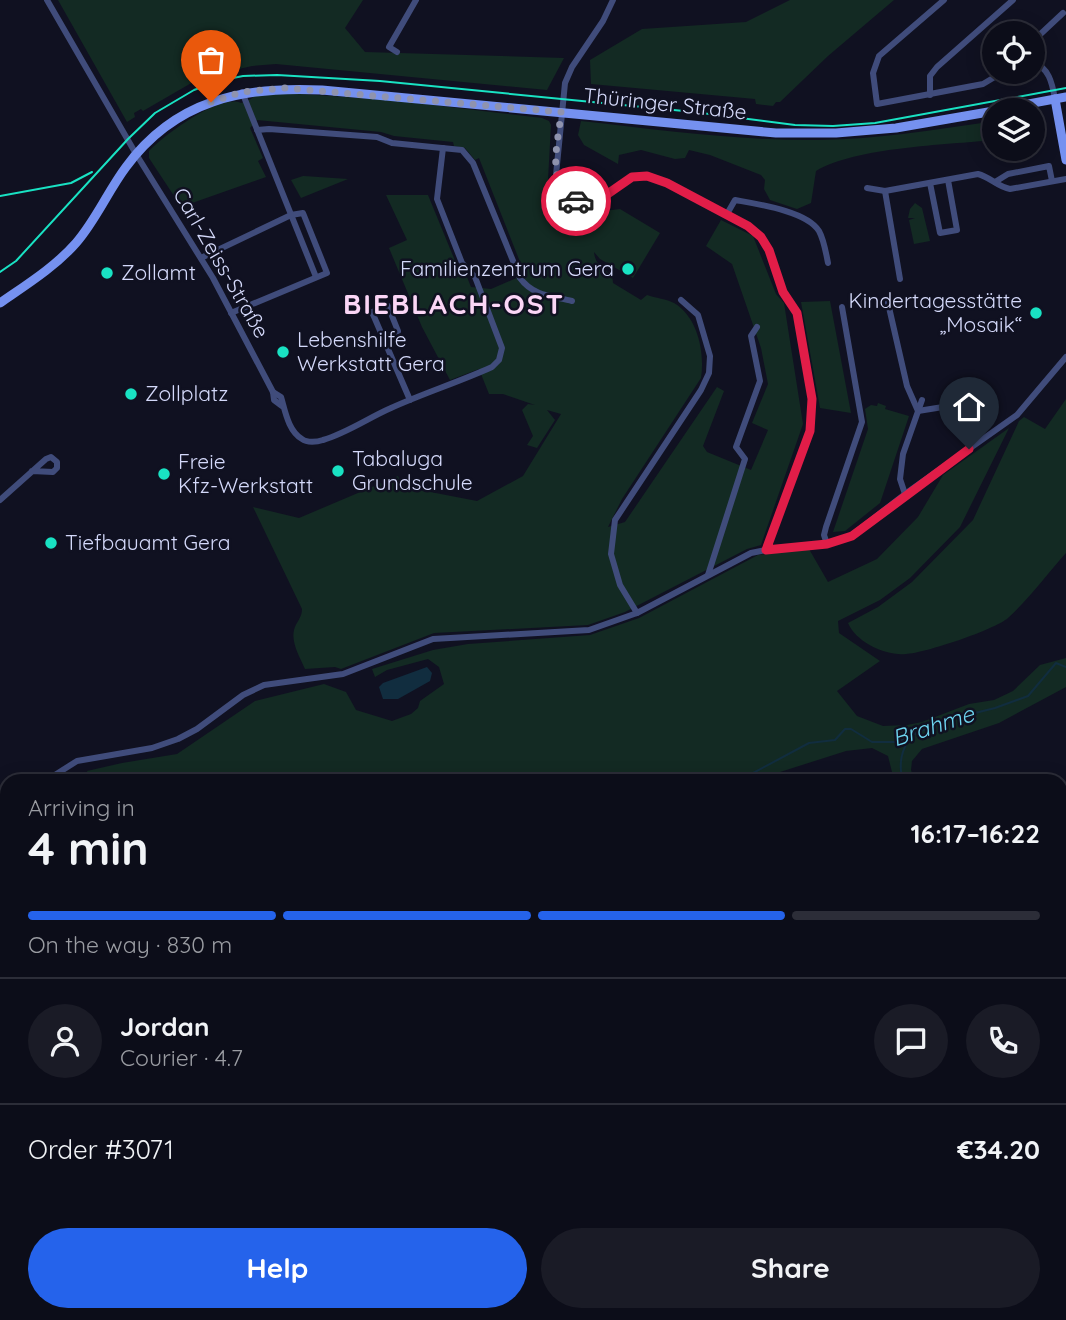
<!DOCTYPE html>
<meta charset="utf-8">
<style>
:root{--surface:#0c0d19;--page:#1a1b26;--text:#f1f3f6;--muted:#9a9ca2;--line:#2c2d38;--accent:#2563eb}
body{margin:0;font-family:Quicksand,sans-serif;background:var(--page);color:var(--text);height:100vh;display:flex;flex-direction:column;font-size:26px;white-space:nowrap}
*{box-sizing:border-box;margin:0}
p{font-size:23px;color:var(--muted)}
.icon{flex:none;width:38px;height:38px;fill:none;stroke:currentColor;stroke-width:2;stroke-linecap:round;stroke-linejoin:round}
.map{position:relative;flex:1;overflow:hidden}
.details{position:absolute;left:0px;top:774px;width:1068px;height:548px;display:flex;flex-direction:column;background:var(--surface);border-radius:21px 21px 0 0;box-shadow:0 4px 18px #0003,0 0 0 2px var(--line)}
.details>*{flex:none}
.controls{position:absolute;left:982px;top:21px;display:grid;gap:14px}
.controls a{display:grid;place-items:center;width:63px;height:63px;border-radius:50%;background:var(--surface);box-shadow:0 4px 18px #0003,0 0 0 2px var(--line);font-size:35px}
.pin{position:absolute;display:grid;place-items:center;width:60px;height:60px;color:#fff;margin:-72px -30px;border-radius:50% 50% 50% 0;rotate:-45deg;box-shadow:0 0 7px #0007}
.pin .icon{rotate:45deg}
.courier{position:absolute;display:grid;place-items:center;width:70px;height:70px;margin:-35px;border:5px solid #e11d48;border-radius:50%;background:#fff;color:#222;box-shadow:0 2px 9px #0007}
.overview em{font-style:normal;font-weight:800}
.overview div{display:flex;flex-direction:column-reverse}
.overview{display:flex;align-items:center;justify-content:space-between;height:119px;padding:0 28px}
h1{font-size:46px;font-weight:800;line-height:52px}
.bar{display:grid;grid-template-columns:repeat(4,1fr);gap:10px 7px;align-content:center;height:84px;padding:0 28px}
.bar i{height:9px;border-radius:5px;background:var(--line)}
.bar .selected{background:var(--accent)}
.bar p{grid-column:span 4}
.line{display:flex;align-items:center;gap:18px;padding:0 28px;border-top:2px solid var(--line)}
.line div{flex:1}
.round{display:grid;place-items:center;flex:none;width:74px;height:74px;border-radius:37px;background:var(--page)}
.primary-button{display:flex;gap:14px;margin-top:auto;padding:14px 28px}
.primary-button a{flex:1;height:80px;border-radius:42px;background:var(--accent);color:#fff;font-size:28px;font-weight:800;line-height:80px;text-align:center}
.primary-button a+a{background:var(--page);color:var(--text)}
.map>svg:first-child{display:block}
.green{fill:#132a23}
.water{fill:#112d3f}
.lines{fill:none;stroke-linecap:round;stroke-linejoin:round}
.stream{stroke:#112d3f;stroke-width:2}
.street{stroke:#404c7b;stroke-width:6}
.secondary{stroke:#7591f0;stroke-width:9}
.highway{stroke:#ed5cc6;stroke-width:12}
.tram{stroke:#19e2c3;stroke-width:2}
.done{stroke:#8f93ae;stroke-width:7;stroke-dasharray:0 12.6}
.route{stroke:#e11d48;stroke-width:9}
.poi-dot{fill:#19e2c3;stroke:#101121;stroke-width:2.5}
.labels{text-anchor:middle;stroke-width:5;stroke-linejoin:round;paint-order:stroke}
.street-label{font-size:21px;fill:#d4d9fa;stroke:#101121}
.poi-label{font-size:21px;fill:#d4d9fa;stroke:#101121;text-anchor:start}
.water-label{font-size:23px;font-style:italic;fill:#6dd4ef;stroke:#101121}
.district-label{font-size:28px;font-weight:bold;letter-spacing:2px;fill:#fbd6f6;stroke:#101121}
</style>
<div class="map">
<svg width="1066" height="1320" viewBox="0 0 1066 1320">
<rect width="100%" height="100%" fill="#101121"/>
<g class="green">
<polygon points="58,0 363,0 345,28 365,52 564,58 547,90 276,64 252,66 200,78 143,111 141,109 134,113 135,117 127,122"/>
<polygon points="790,0 894,0 828,56 780,102 776,102 773,106 756,104 755,99 591,84 590,60 642,29 746,22"/>
<path d="M286,93L391,100L542,118L549,121L551,125L548,180L562,203L580,211L604,203V211L620,209L660,233L633,278L600,259L594,252C595,264 603,269 612,275L613,283L641,300L647,295C655,298 667,299 674,303C698,317 705,353 701,378L622,499L608,527L625,522L717,387L724,391L703,446L707,452L751,470L768,430L752,423L768,384L761,348L732,264L706,246L721,220L753,236L776,294L784,303L803,424L761,545L747,549L625,612L588,625L434,633L341,669L335,667L305,669C300,657 291,643 294,630C296,622 302,618 302,609L253,507L299,518L398,476L404,491L420,490L477,501L523,476L561,414L547,410L555,420L537,448L527,445L533,436L522,410L528,404L535,405L503,394H489L479,369L450,380L422,327L389,248L407,240L386,195H428L458,268L467,277L471,287L491,289L521,276L519,269L522,267L479,158L475,160L465,148L454,146L453,142L394,136L381,132L257,120L250,128L263,158L258,161L266,177L195,202L182,208L149,158V151C163,136 220,93 241,103L251,99L255,95Z"/>
<path d="M581,121C660,130 741,141 820,140C877,139 933,130 989,122L994,124V140C945,145 856,147 816,171L811,203L797,209L770,200L764,189L765,180L761,175L710,155L689,150L685,158L675,159L641,150L619,155L618,164L584,145L578,135Z"/>
<polygon points="303,176 304,176 348,179 301,198 291,180"/>
<polygon points="915,203 922,208 930,241 914,244 909,220 915,218 908,218 910,209"/>
<polygon points="830,301 851,413 820,408 801,302"/>
<path d="M1066,399V553C1047,574 1029,599 1008,618C994,630 925,653 906,654C885,656 856,642 848,623L878,607L912,582L973,520L1019,421L1024,417L1045,429Z"/>
<polygon points="878,403 886,406 885,409 909,416 880,503 845,531 833,532 868,429 865,409 871,405 877,406"/>
<polygon points="1009,428 960,527 910,578 880,600 838,621 839,633 880,661 837,691 857,716 883,726 907,725 922,722 969,704 994,700 1013,691 1040,665 1066,658 1066,687 999,723 922,749 912,761 911,770 914,780 894,780 888,756 872,748 846,751 755,780 89,780 87,771 122,763 177,754 255,701 324,684 346,692 356,710 392,721 411,714 418,708 420,701 444,684 439,667 428,659 387,670 375,677 372,669 433,650 468,644 590,635 639,618 758,555 809,549 828,582 877,559 918,517 943,475"/>
<polygon points="7,1007 7,1201 0,1201 0,1010"/>
<polygon points="1066,1072 1066,1254 1060,1248 1060,1078"/>
<polygon points="134,1314 451,1314 435,1320 138,1320"/>
</g>
<polygon class="water" points="427,667 432,673 430,681 398,699 383,699 379,687 383,683"/>
<g class="lines">
<g class="stream">
<polyline points="718,780 729,773 740,780 809,743 835,740 845,729 851,729 872,742 897,742 943,721 995,708 1028,696 1056,663 1066,667"/>
<path d="M902,780C899,762 901,751 911,736"/>
<polyline points="1060,1058 1066,1064"/>
<polyline points="152,1314 157,1320"/>
<polyline points="54,1320 59,1314"/>
<polyline points="1061,1320 1066,1309"/>
</g>
<g class="street">
<polyline points="47,0 136,154 213,278 273,392 274,400 282,406"/>
<polyline points="613,0 603,21 572,67 565,83 556,175 565,194 575,200 586,203 596,202 632,177 647,176 667,183 748,227 761,237 769,250 783,292 797,313 812,399 810,431 766,550"/>
<polyline points="944,0 879,56 873,73 877,104 983,84 1003,72"/>
<polyline points="1032,42 1063,13"/>
<polyline points="397,52 389,47 416,0"/>
<path d="M1032,61C1049,68 1052,82 1055,99"/>
<polyline points="242,92 316,277"/>
<polyline points="930,95 930,76 937,67 1013,0"/>
<path d="M257,130L269,129L377,137L392,143L462,150L473,163L520,278C533,296 552,296 572,301"/>
<polyline points="995,182 1008,174 1049,166 1052,181"/>
<polyline points="930,183 940,233 957,230 948,180"/>
<path d="M867,188L885,191L978,174C990,177 998,187 1010,189L1066,179"/>
<polyline points="885,191 900,279"/>
<path d="M727,214L735,200C757,204 807,211 819,231C824,240 826,253 828,263"/>
<polyline points="201,258 291,215 303,213 327,273 231,313"/>
<polyline points="888,303 907,386 918,411 968,403"/>
<polyline points="384,337 398,331 388,306 372,312 410,400"/>
<path d="M273,392L281,397C285,410 288,431 302,439C307,443 317,442 323,440C347,433 368,418 391,408C424,393 459,382 492,367L499,360L502,348L475,277L462,263L437,199L443,148"/>
<polyline points="905,494 900,479 903,454 922,400"/>
<polyline points="0,500 46,459 51,457 57,462 57,468 53,472 32,471"/>
<polyline points="827,544 824,535 826,527 862,422 842,307"/>
<polyline points="708,575 745,459 736,447 760,381 751,336 757,327"/>
<polyline points="637,613 620,585 611,554 615,520 701,390 709,373 710,356 698,315 681,300"/>
<polyline points="47,780 77,761 152,748 178,739 197,729 243,695 264,685 343,674 433,639 589,630 637,613 751,553 766,550 827,544 852,535 905,494 1017,415 1066,357"/>
<polyline points="0,841 7,841"/>
<polyline points="0,868 7,857"/>
</g>
<g class="secondary">
<polyline points="1055,99 1066,160"/>
<polyline points="996,110 1066,97"/>
<path d="M0,303C26,285 55,267 76,243C96,220 108,191 126,167C175,100 243,86 322,90L776,133H836L896,128L994,111"/>
<polyline points="1060,1075 1066,1079"/>
<polyline points="795,1320 800,1314"/>
</g>
<g class="highway">
<polyline points="1060,964 1066,961"/>
<polyline points="1060,980 1066,978"/>
<polyline points="0,1236 7,1235"/>
<polyline points="0,1252 7,1250"/>
</g>
<g class="tram">
<polyline points="0,196 71,183 92,172"/>
<polyline points="0,272 16,261 128,139 155,113 194,90 218,81 243,76 277,75 380,81 694,112 795,125 833,126 875,123 1066,88"/>
</g>
</g>
<g class="lines">
<path class="done" d="M211,102L242,92L285,88L561,112C559,142 544,184 576,201"/>
<polyline class="route" points="576,201 596,202 632,177 647,176 667,183 748,226 761,237 769,250 783,292 797,313 812,399 810,431 766,550 827,544 852,536 969,449"/>
</g>
<g class="poi-dot">
<circle cx="628" cy="269" r="7"/>
<circle cx="107" cy="273" r="7"/>
<circle cx="1036" cy="313" r="7"/>
<circle cx="283" cy="352" r="7"/>
<circle cx="131" cy="394" r="7"/>
<circle cx="338" cy="471" r="7"/>
<circle cx="164" cy="474" r="7"/>
<circle cx="51" cy="543" r="7"/>
</g>
<g class="labels">
<g class="street-label">
<text transform="translate(665 104) rotate(6)" y="7">Thüringer Straße</text>
<text transform="translate(221 263) rotate(60)" y="7">Carl-Zeiss-Straße</text>
</g>
<g class="poi-label">
<text x="614" y="276" text-anchor="end">Familienzentrum Gera</text>
<text x="121" y="280">Zollamt</text>
<text x="1022" y="308" text-anchor="end">Kindertagesstätte<tspan x="1022" dy="24">„Mosaik“</tspan></text>
<text x="297" y="347">Lebenshilfe<tspan x="297" dy="24">Werkstatt Gera</tspan></text>
<text x="145" y="401">Zollplatz</text>
<text x="352" y="466">Tabaluga<tspan x="352" dy="24">Grundschule</tspan></text>
<text x="178" y="469">Freie<tspan x="178" dy="24">Kfz-Werkstatt</tspan></text>
<text x="65" y="550">Tiefbauamt Gera</text>
</g>
<g class="water-label">
<text transform="translate(933 726) rotate(-18)" y="8">Brahme</text>
</g>
<g class="district-label">
<text x="454" y="314">BIEBLACH-OST</text>
</g>
</g>
</svg>
<div class="controls">
<a><svg class="icon" aria-label="locate" viewBox="0 0 24 24"><circle cx="12" cy="12" r="6"/><path d="M12 2v4M12 18v4M2 12h4M18 12h4"/></svg></a>
<a><svg class="icon" aria-label="layers" viewBox="0 0 24 24"><path d="M12 4l9 5-9 5-9-5zM3 14l9 5 9-5"/></svg></a>
</div>
<div class="pin" style="left:211px;top:102px;background:#ea580c"><svg class="icon" aria-label="bag" viewBox="0 0 24 24"><path d="M5 8h14l-1 12H6zM9 8a3 3 0 0 1 6 0"/></svg></div>
<div class="pin" style="left:969px;top:449px;background:#1f2937"><svg class="icon" aria-label="home" viewBox="0 0 24 24"><path d="M3 11l9-7 9 7M6 9v11h12V9"/></svg></div>
<div class="courier" style="left:576px;top:201px"><svg class="icon" aria-label="car" viewBox="0 0 24 24"><path d="M5 17H2v-5l4-1 3-4h7l3 4 3 1v5h-3M9 17h6M6 11h13"/><circle cx="7" cy="17" r="2"/><circle cx="17" cy="17" r="2"/></svg></div>
<section class="details">
<div class="overview"><div><h1>4 min</h1><p>Arriving in</p></div><em>16:17–16:22</em></div>
<div class="bar"><i class="selected"></i><i class="selected"></i><i class="selected"></i><i></i><p>On the way · 830 m</p></div>
<div class="line" style="height:126px"><a class="round"><svg class="icon" aria-label="person" viewBox="0 0 24 24"><circle cx="12" cy="8" r="4"/><path d="M4 21q1-7 8-7t8 7"/></svg></a><div><b>Jordan</b><p>Courier · 4.7</p></div><a class="round"><svg class="icon" aria-label="chat" viewBox="0 0 24 24"><path d="M4 5h16v11H9l-5 4z"/></svg></a><a class="round"><svg class="icon" aria-label="phone" viewBox="0 0 24 24"><path d="M5 4h4l2 5-3 2q2 4 5 5l2-3 5 2v4C11 20 4 13 5 4z"/></svg></a></div>
<div class="line" style="height:91px"><div>Order #3071</div><b>€34.20</b></div>
<div class="primary-button"><a>Help</a><a>Share</a></div>
</section>
</div>
